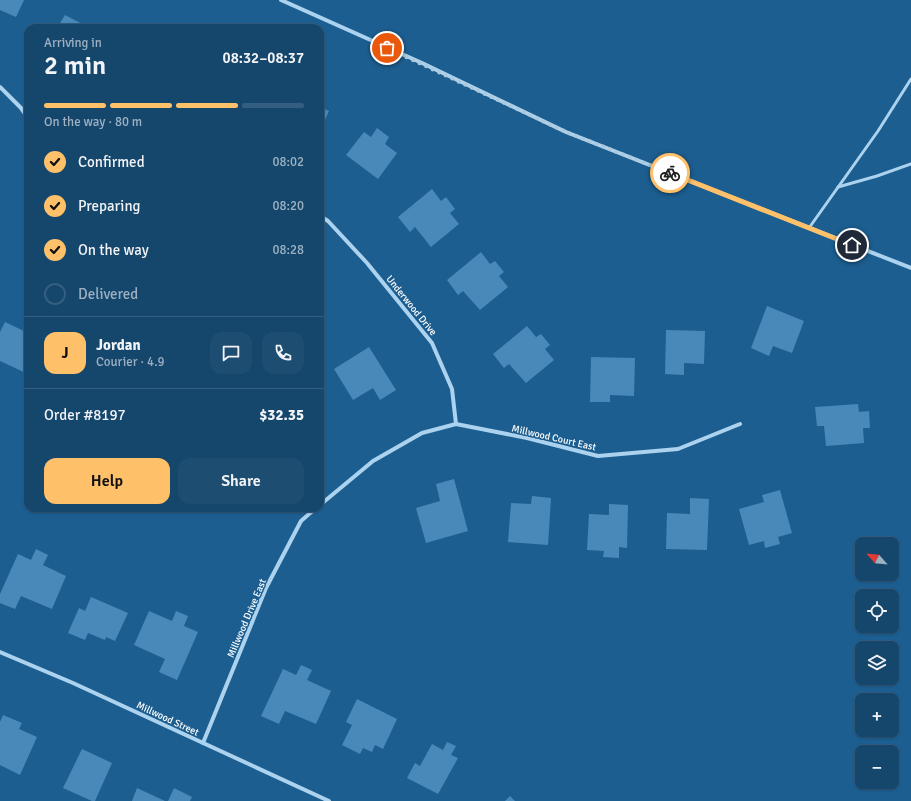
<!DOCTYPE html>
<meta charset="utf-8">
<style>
:root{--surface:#15466c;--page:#1e4d72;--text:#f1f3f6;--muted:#9db1c2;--line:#345e7f;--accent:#fec069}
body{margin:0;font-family:Signika,sans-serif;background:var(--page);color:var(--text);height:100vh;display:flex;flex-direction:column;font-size:15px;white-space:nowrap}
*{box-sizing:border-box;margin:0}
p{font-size:13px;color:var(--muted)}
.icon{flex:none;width:22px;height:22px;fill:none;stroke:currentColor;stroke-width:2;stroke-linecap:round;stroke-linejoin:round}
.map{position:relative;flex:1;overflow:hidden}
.details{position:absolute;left:24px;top:24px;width:300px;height:488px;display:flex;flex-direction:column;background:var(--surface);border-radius:12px;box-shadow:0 1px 3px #0004,0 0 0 1px var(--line)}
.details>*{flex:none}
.needle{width:26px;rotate:297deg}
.fabs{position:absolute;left:855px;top:537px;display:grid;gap:8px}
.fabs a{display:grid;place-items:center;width:44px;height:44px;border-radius:8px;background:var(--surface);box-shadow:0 1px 3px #0004,0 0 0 1px var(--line);font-size:20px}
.pin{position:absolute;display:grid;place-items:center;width:34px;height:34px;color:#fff;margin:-17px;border:2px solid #fff;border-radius:50%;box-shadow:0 1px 4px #0007}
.courier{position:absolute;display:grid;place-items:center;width:40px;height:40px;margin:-20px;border:3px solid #fec069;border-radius:50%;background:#fff;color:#222;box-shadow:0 1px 5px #0007}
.headline em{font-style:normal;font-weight:600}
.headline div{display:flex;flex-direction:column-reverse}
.headline{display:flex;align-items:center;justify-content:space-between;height:68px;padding:0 20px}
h1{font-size:26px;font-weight:600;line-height:30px}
.bar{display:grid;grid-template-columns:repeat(4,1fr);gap:6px 4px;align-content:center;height:48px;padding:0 20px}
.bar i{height:5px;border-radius:3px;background:var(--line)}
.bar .active{background:var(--accent)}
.bar p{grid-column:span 4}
.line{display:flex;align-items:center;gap:10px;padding:0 20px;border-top:1px solid var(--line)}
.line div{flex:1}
.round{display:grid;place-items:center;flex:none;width:42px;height:42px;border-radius:12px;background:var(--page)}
ol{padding:0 20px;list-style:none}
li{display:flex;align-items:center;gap:12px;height:44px}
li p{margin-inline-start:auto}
li .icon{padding:4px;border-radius:50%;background:var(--accent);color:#111;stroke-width:4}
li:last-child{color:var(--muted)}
li i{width:22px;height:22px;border:2px solid var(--line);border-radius:50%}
.action{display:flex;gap:8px;margin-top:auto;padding:8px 20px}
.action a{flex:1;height:46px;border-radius:12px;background:var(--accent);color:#111;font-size:16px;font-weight:600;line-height:46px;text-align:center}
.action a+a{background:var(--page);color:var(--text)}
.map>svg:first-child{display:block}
.building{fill:#4989b9}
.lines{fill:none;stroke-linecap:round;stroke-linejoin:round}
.lane{stroke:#abd2ee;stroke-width:3}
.street{stroke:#abd2ee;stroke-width:4}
.done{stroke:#b0c7d8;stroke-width:4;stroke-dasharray:0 7.2}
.route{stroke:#fec069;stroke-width:5}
.labels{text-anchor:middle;stroke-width:3;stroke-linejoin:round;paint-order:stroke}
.street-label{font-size:10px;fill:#fff;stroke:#1c5e90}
</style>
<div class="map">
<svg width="911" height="801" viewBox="0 0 911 801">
<rect width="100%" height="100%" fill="#1c5e90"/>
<g class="building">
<polygon points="0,0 24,0 16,17 0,10"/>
<polygon points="65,15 90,28 57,28"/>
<polygon points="320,107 329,111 320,130"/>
<polygon points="377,128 389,137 385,144 397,153 378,179 346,155 364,132 371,137"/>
<polygon points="432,189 441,201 446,197 455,209 450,213 459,224 431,247 415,227 410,232 398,217"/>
<polygon points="481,252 490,264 495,261 504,272 499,276 508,287 480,310 463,291 458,295 447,280"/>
<polygon points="767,306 804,321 792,353 773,346 769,356 751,348"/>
<polygon points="5,322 28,333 28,374 0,361 0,332"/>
<polygon points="527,326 536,337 541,334 550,345 545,349 554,360 526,383 509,364 504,368 493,354"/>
<polygon points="666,330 705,331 704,364 684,363 684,375 665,374"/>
<polygon points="369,347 396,390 380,400 373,388 353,400 334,369"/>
<polygon points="591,357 635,358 634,396 610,395 610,402 590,402"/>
<polygon points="858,404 859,412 869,411 870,428 863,428 864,443 826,446 824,426 817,426 815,407"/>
<polygon points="454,479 468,531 426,543 416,508 440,501 436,484"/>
<polygon points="780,490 792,533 778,537 780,544 765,548 764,541 749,545 739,509 764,502 762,495"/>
<polygon points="532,496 551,498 548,545 508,542 511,503 531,504"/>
<polygon points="690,498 709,499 707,550 666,549 667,513 690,514"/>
<polygon points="609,504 628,505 627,548 619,547 619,558 603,557 604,551 587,550 589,514 609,515"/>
<polygon points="36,549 48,555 43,565 66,576 52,609 21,596 15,609 0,603 0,594 18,554 31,560"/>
<polygon points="91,597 128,613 115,641 106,637 105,640 88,633 85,640 68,633 79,608 85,611"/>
<polygon points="149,611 172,621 176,611 188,616 184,626 198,632 177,680 159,672 165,659 134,645"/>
<polygon points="301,665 312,670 307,680 331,691 316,724 285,711 279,724 261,716 283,669 296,675"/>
<polygon points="357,699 397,719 383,749 375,745 372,752 363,748 360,754 342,745 352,725 346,722"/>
<polygon points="3,715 22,723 19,729 37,737 20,775 0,765 0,722"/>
<polygon points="447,742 456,746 451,755 458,758 438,794 407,778 415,763 420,766 432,744 443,750"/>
<polygon points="82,749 112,763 95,801 92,801 63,788"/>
<polygon points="137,788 165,801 132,801"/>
<polygon points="174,788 192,797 190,801 168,801"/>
<polygon points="510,796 515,801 505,801"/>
</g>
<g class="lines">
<g class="lane">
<polyline points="838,187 877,176 911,164"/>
<polyline points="809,228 878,131 911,79"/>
</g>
<g class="street">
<polyline points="281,0 422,63 566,132 911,268"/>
<polyline points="0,87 21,108 28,118"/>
<polyline points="320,216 328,221 367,263 432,343 452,389 456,424"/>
<polyline points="320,505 373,461 422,433 456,424 527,438 598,456 678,449 740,424"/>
<polyline points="0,652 73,683 329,801"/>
<polyline points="203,743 266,588 301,521 316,508"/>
</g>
</g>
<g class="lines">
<polyline class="done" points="387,48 566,132 670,173"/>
<polyline class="route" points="670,173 852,245"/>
</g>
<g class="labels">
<g class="street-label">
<text transform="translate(412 305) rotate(51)" y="4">Underwood Drive</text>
<text transform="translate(554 437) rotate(13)" y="4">Millwood Court East</text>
<text transform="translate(246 618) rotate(-67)" y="4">Millwood Drive East</text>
<text transform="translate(168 718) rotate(25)" y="4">Millwood Street</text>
</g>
</g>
</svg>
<div class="fabs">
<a><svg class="needle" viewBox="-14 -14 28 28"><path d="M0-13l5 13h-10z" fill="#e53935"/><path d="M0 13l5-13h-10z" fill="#9db1c2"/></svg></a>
<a><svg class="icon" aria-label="locate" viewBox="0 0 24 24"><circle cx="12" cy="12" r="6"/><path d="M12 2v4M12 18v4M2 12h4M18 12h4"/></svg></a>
<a><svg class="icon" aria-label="layers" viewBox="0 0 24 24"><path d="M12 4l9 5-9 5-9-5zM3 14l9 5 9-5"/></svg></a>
<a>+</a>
<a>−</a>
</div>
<div class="pin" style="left:387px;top:48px;background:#ea580c"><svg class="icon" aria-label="bag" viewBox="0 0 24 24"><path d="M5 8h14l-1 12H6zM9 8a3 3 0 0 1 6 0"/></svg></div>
<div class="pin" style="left:852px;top:245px;background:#1f2937"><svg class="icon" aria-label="home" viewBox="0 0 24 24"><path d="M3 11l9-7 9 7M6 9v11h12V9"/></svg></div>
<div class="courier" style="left:670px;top:173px"><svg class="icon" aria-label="bike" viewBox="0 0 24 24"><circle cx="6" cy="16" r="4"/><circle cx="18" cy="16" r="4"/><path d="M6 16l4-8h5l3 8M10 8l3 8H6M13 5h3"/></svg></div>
<section class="details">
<div class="headline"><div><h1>2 min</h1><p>Arriving in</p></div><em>08:32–08:37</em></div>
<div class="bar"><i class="active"></i><i class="active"></i><i class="active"></i><i></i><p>On the way · 80 m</p></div>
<ol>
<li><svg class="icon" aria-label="check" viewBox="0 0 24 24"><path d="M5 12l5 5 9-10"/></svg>Confirmed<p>08:02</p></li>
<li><svg class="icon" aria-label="check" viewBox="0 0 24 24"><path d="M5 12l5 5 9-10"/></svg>Preparing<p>08:20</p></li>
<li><svg class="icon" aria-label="check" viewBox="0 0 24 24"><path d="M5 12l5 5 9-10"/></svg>On the way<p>08:28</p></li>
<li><i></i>Delivered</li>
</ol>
<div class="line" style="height:72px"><b class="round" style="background:var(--accent);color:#111">J</b><div><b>Jordan</b><p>Courier · 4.9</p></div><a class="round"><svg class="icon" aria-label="chat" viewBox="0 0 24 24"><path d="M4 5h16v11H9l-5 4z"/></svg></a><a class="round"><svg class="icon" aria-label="phone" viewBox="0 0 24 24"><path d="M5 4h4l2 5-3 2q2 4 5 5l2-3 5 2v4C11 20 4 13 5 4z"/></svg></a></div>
<div class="line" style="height:52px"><div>Order #8197</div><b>$32.35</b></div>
<div class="action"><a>Help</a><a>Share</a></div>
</section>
</div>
